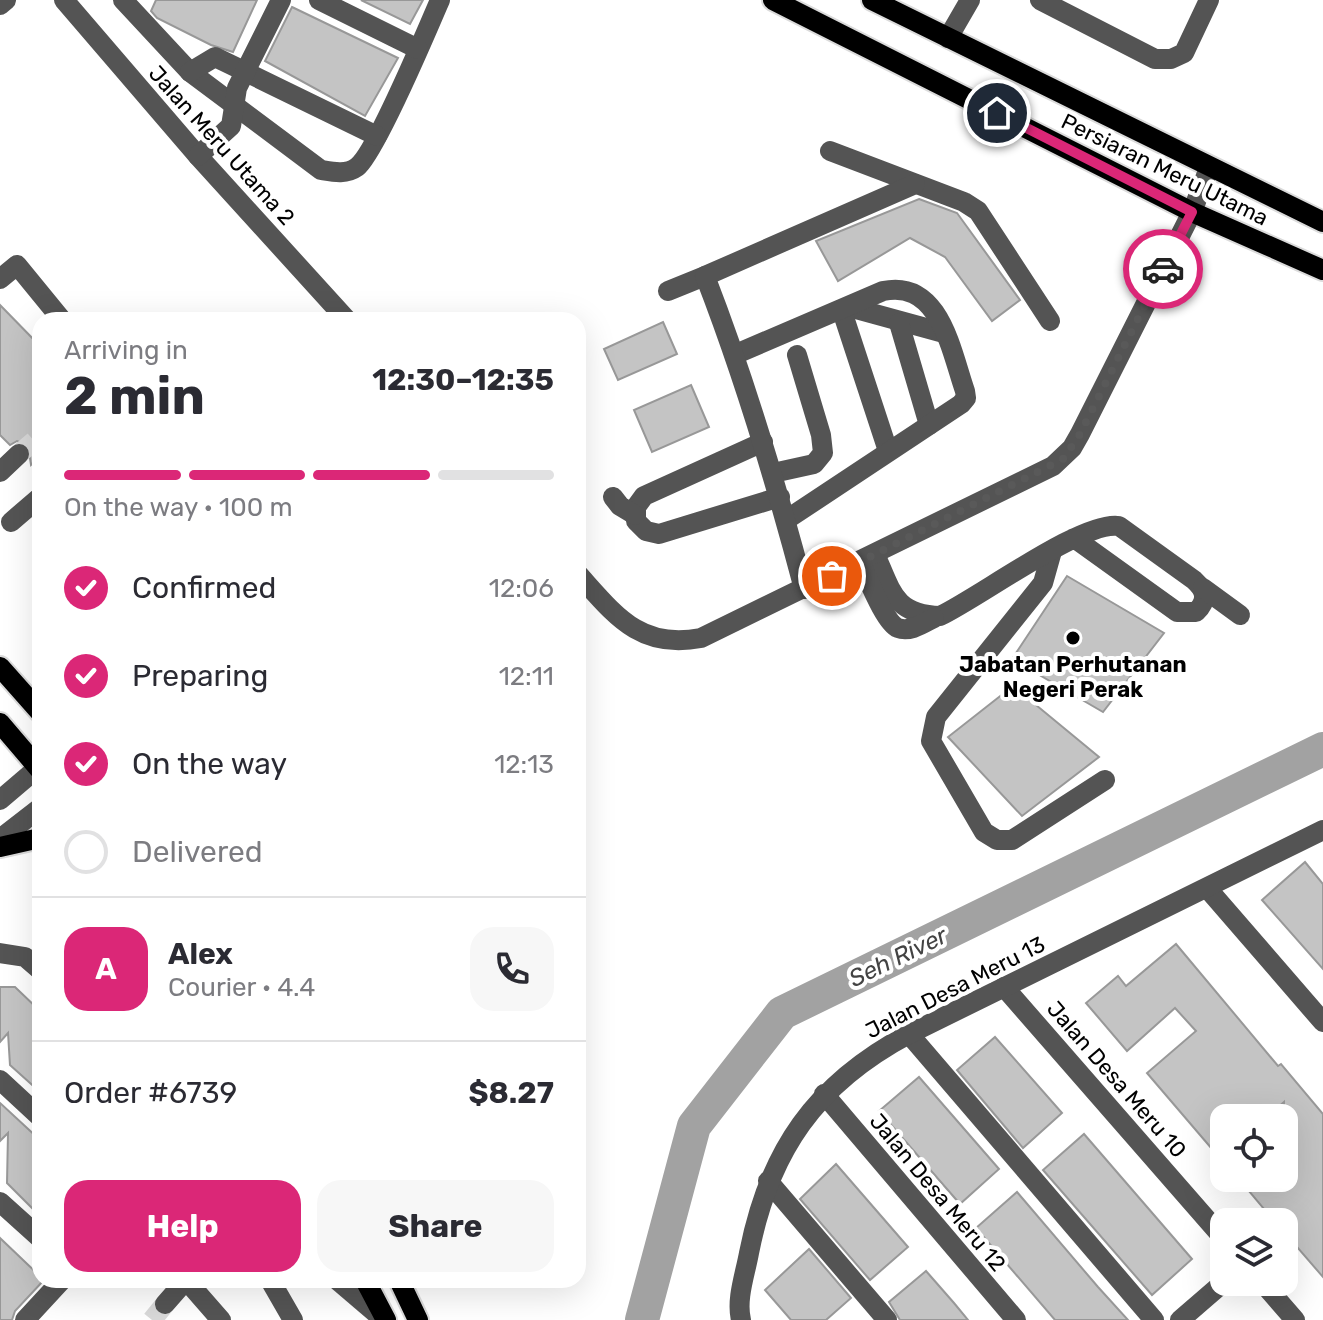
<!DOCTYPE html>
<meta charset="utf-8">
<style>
:root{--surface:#fff;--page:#f7f7f7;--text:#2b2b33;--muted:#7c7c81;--line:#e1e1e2;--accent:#db2777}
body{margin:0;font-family:Rubik,sans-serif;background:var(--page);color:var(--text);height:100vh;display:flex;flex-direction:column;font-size:30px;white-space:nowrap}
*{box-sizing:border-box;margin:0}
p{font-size:26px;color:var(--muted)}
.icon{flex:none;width:44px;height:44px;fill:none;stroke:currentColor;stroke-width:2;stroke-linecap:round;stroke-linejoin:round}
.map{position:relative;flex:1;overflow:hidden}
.drawer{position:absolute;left:32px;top:312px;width:554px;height:976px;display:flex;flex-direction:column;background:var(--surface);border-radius:24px;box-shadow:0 8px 32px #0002}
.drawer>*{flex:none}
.tools{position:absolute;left:1210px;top:1104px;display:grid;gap:16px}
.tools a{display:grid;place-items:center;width:88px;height:88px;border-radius:16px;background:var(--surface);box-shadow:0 8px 32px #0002;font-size:40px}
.pin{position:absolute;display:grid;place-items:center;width:68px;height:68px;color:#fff;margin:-34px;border:4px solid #fff;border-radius:50%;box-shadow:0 2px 8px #0007}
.courier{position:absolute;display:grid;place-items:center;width:80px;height:80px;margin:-40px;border:6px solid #db2777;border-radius:50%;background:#fff;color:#222;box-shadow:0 2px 10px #0007}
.head em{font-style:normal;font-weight:700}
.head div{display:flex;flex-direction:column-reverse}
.head{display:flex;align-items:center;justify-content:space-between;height:136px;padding:0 32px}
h1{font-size:52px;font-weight:700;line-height:60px}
.bar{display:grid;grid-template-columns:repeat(4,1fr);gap:12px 8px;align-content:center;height:96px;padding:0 32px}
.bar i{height:10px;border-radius:6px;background:var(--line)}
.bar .on{background:var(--accent)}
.bar p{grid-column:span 4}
.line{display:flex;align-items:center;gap:20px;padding:0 32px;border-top:2px solid var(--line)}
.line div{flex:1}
.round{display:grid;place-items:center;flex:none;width:84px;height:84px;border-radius:24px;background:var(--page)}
ol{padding:0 32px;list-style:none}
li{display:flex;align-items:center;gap:24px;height:88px}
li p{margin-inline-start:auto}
li .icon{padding:8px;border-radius:50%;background:var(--accent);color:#fff;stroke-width:4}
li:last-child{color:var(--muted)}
li i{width:44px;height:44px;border:4px solid var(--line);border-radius:50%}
.cta{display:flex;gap:16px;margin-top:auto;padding:16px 32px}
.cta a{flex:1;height:92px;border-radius:24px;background:var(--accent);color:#fff;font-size:32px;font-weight:700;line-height:92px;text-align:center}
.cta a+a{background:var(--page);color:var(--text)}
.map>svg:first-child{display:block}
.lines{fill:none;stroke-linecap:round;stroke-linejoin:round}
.river{stroke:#a2a2a2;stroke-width:34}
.building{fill:#c4c4c4;stroke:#989898;stroke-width:2}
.minor-tunnel{stroke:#d9d9d9;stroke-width:20;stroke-dasharray:20 10;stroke-linecap:butt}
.major-casing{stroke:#dbdbdb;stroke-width:24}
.minor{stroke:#545454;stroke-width:20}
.major{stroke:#000;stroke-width:20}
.done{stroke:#595959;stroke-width:8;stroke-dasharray:0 14.4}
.route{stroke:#db2777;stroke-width:10}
.poi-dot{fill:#000;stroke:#fff;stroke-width:3}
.labels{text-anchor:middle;stroke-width:8;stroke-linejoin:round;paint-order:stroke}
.street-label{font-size:22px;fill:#000;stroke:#fff}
.poi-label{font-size:22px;font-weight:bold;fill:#000;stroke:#fff}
.water-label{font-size:24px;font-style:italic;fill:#434343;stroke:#fff}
</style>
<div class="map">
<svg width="1323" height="1320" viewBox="0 0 1323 1320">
<rect width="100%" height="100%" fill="#fff"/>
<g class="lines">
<polyline class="river" points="642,1320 694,1126 782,1013 1323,749"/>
</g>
<g class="building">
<polygon points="156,0 257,0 233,52 211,45 157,18 151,11"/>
<polygon points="361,0 423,0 410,24"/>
<polygon points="292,7 398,58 365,116 265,61"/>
<polygon points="919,199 957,213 1020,300 992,321 945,257 910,238 838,281 816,241"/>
<polygon points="0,305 40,346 40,456 31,465 28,445 17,441 10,445 0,435"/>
<polygon points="663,322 677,354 618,380 604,349"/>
<polygon points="691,385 709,427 652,452 634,410"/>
<polygon points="1067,576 1164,633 1103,712 1012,659"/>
<polygon points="1013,686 1099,757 1022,816 948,737"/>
<polygon points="1305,862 1323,884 1323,969 1262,900"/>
<polygon points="1176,944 1278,1066 1281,1064 1323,1114 1323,1277 1284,1232 1284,1222 1275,1222 1238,1178 1284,1178 1284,1102 1266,1118 1224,1118 1224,1163 1147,1073 1196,1031 1175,1008 1127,1051 1086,1003 1118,976 1126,986"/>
<polygon points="0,987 15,987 40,1011 40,1092 10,1065 8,1033 0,1042"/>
<polygon points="995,1037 1062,1113 1023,1148 957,1070"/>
<polygon points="919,1077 999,1169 960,1204 879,1111"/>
<polygon points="0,1103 40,1140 40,1216 7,1183 8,1133 0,1141"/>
<polygon points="1084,1134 1192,1259 1152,1295 1043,1170"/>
<polygon points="836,1164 908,1247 870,1280 800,1199"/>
<polygon points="1017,1192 1098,1287 1128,1320 1055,1320 976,1228"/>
<polygon points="0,1238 44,1280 15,1311 12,1320 0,1320"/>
<polygon points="809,1249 851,1298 826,1320 791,1320 765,1290"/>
<polygon points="926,1271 954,1303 968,1320 900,1320 889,1302"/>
</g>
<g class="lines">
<g class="minor-tunnel">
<polyline points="19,454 40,436"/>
<polyline points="152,1320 165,1304"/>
</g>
<g class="major-casing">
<g id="major">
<polyline points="773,0 1192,212 1323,270"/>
<polyline points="872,0 1323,222"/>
<polyline points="0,667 40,712"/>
<polyline points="0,723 40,770"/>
<polyline points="0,847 40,838"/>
<polyline points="365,1280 386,1320"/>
<polyline points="399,1280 418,1320"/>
</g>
</g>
<g class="minor">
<polyline points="64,0 198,156 347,320"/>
<path d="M123,0L190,72L321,170C333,172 346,175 357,167C375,154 428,28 440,0"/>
<polyline points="319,0 418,49"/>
<polyline points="1040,0 1155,59 1171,59 1184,53 1209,0"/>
<polyline points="0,5 6,0"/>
<polyline points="948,38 970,0"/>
<polyline points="190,72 215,57 377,136"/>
<polyline points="830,151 964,202 978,211 1050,321"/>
<polyline points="198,156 231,126 237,88 281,0"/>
<polyline points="0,279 17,265 62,320"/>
<polyline points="668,291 705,276"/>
<polyline points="849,307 944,333"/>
<polyline points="842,311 888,451"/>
<polyline points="899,323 929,425"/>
<path d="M736,354L883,291C940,279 951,351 965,391L966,398L961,404L786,520"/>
<polyline points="763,442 644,496 636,507 636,521 646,531 659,534 780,497"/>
<polyline points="0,472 19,454"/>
<polyline points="773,473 814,464 823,453 821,435 797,355"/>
<polyline points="613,497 620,506 635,515"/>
<polyline points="11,522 40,497"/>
<polyline points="1052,551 1043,583 936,717 931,741 984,832 997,840 1012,840 1105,780"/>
<path d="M875,554C892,592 894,614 940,616C980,597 1083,520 1119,526L1194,580C1206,591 1208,600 1196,612H1177L1074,538"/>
<path d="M860,562C867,576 885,623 898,628C910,633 924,623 934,618"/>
<path d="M578,574C615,615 640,650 701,638L1053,466L1072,448L1080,434L1192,212L1209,168"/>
<polyline points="1203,588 1240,615"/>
<path d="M804,589C776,483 745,379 705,276L915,184"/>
<polyline points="0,800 40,766"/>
<polyline points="0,839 40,808"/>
<polyline points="1207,888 1323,1022"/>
<polyline points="0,953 25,957 40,970"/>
<polyline points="1004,987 1224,1239"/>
<polyline points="909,1034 1154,1320"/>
<polyline points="0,1080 40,1117"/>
<polyline points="824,1094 1016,1320"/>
<polyline points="768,1181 887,1320"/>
<polyline points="0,1202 40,1238"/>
<polyline points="186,1280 221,1320"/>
<polyline points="270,1280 293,1320"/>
<polyline points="337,1280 384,1320"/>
<polyline points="1262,1282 1295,1320"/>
<polyline points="165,1304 186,1280"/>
<polyline points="25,1320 62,1280"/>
<path d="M741,1320C736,1299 745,1275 749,1253C769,1151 815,1084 909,1034L1323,830"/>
<polyline points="1180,1320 1224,1282"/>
</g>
<use href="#major" class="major"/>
</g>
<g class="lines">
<polyline class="done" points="832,576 1063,459 1080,434 1163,269"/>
<polyline class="route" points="997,113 1192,212 1163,269"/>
</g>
<circle class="poi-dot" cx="1073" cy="638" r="8"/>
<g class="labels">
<g class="street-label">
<text transform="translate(222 145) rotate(48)" y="8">Jalan Meru Utama 2</text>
<text transform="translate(1165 169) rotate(26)" y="8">Persiaran Meru Utama</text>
<text transform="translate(955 987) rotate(-27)" y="8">Jalan Desa Meru 13</text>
<text transform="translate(1117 1079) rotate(49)" y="8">Jalan Desa Meru 10</text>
<text transform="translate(938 1192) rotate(50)" y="8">Jalan Desa Meru 12</text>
</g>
<g class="poi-label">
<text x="1073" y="672">Jabatan Perhutanan<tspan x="1073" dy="25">Negeri Perak</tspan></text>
</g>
<g class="water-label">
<text transform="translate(898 957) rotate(-26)" y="8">Seh River</text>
</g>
</g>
</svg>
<div class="tools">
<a><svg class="icon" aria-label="locate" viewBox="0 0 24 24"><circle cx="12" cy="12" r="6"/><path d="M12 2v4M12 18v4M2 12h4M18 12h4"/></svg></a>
<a><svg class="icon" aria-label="layers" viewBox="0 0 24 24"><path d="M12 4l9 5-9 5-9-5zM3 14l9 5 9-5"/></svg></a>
</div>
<div class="pin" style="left:832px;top:576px;background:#ea580c"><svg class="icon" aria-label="bag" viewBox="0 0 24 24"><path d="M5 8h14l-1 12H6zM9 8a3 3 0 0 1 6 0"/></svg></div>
<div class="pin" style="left:997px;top:113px;background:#1f2937"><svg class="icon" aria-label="home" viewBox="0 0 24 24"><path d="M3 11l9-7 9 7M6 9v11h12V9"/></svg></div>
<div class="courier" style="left:1163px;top:269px"><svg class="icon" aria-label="car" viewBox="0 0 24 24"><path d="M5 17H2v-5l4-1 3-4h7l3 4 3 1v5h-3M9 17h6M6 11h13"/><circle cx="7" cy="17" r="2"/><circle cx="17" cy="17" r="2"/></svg></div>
<section class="drawer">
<div class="head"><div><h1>2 min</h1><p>Arriving in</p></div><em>12:30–12:35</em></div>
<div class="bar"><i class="on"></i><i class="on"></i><i class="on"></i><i></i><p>On the way · 100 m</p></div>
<ol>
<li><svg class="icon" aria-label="check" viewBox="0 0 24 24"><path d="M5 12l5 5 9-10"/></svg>Confirmed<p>12:06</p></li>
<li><svg class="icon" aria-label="check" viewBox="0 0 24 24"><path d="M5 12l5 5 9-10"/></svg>Preparing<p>12:11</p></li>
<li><svg class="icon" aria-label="check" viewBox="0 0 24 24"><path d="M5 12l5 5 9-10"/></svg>On the way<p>12:13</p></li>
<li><i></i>Delivered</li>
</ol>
<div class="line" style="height:144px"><b class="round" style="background:var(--accent);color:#fff">A</b><div><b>Alex</b><p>Courier · 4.4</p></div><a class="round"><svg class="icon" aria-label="phone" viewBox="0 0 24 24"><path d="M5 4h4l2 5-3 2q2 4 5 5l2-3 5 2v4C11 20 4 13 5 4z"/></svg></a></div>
<div class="line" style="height:104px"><div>Order #6739</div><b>$8.27</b></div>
<div class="cta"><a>Help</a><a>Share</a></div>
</section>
</div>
